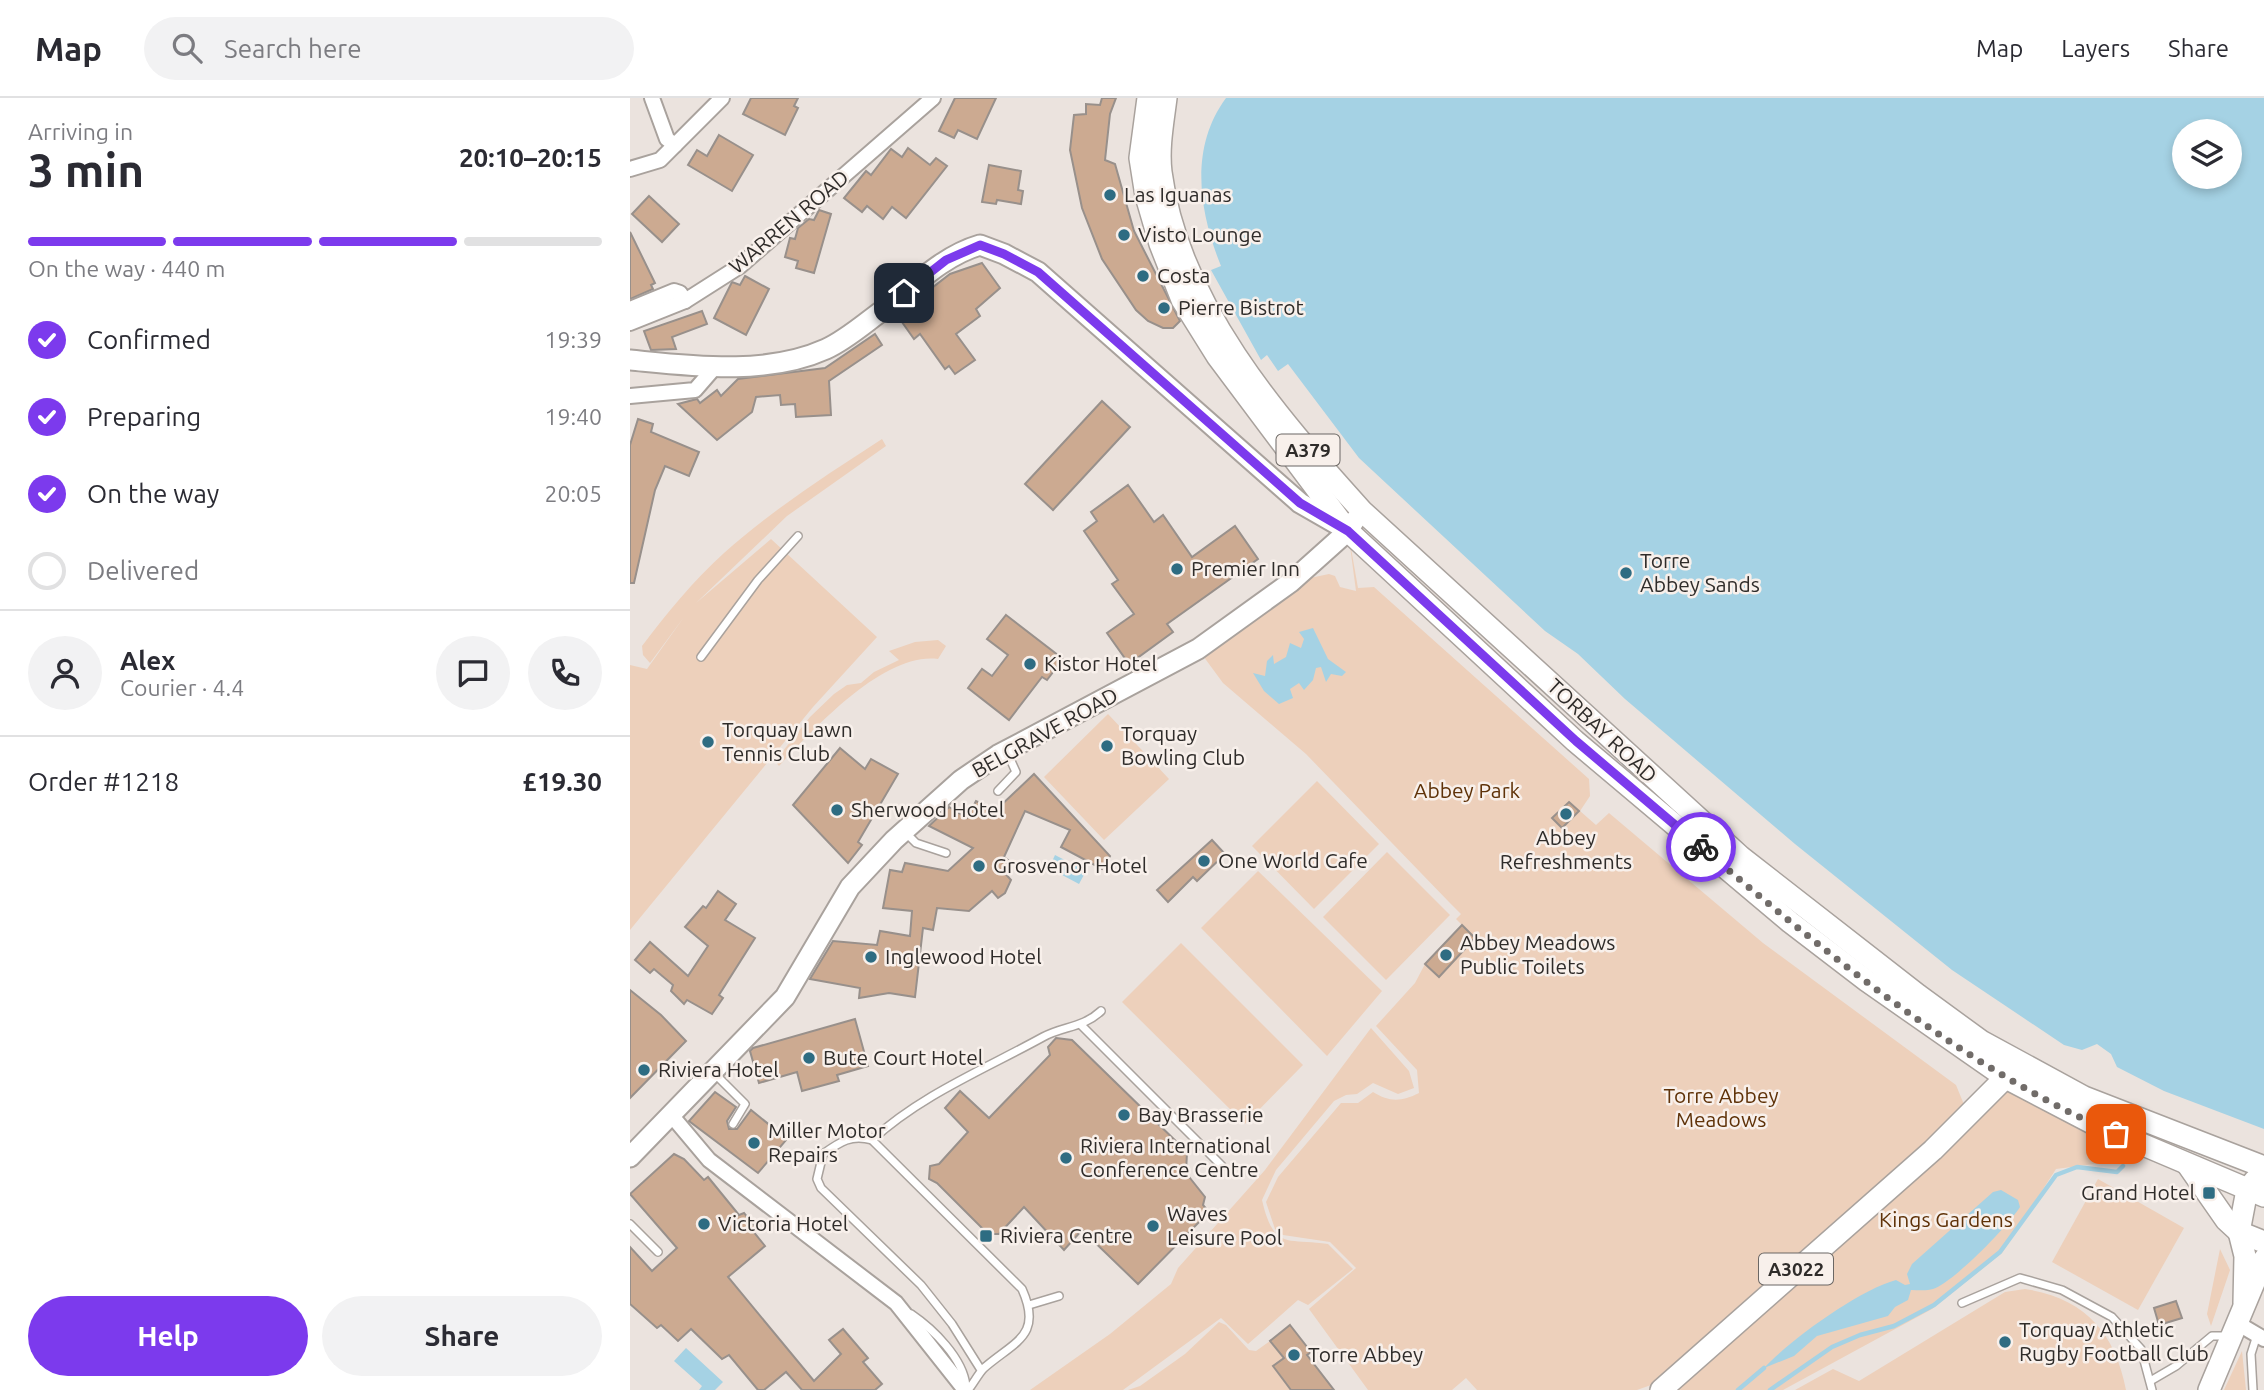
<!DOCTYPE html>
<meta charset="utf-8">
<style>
:root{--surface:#fff;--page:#f2f2f3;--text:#2b2b33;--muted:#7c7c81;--line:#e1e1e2;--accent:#7c3aed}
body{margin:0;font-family:Ubuntu,sans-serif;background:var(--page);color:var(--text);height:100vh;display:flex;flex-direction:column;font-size:26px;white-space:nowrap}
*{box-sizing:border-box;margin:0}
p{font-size:23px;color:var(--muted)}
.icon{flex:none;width:38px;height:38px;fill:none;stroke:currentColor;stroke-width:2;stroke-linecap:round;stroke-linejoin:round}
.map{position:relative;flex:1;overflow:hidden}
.sheet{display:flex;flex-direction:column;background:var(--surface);width:630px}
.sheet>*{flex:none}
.fabs{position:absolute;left:1542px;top:21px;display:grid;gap:14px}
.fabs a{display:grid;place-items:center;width:70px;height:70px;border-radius:50%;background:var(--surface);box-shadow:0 4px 10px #0003;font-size:35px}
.pin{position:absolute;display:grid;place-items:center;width:60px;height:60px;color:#fff;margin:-30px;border-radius:14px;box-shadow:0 4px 10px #0006}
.courier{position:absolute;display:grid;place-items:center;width:70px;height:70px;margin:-35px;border:5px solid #7c3aed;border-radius:50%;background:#fff;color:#222;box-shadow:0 2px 9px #0007}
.summary em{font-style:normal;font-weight:700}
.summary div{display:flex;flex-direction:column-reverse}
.summary{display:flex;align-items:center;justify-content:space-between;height:119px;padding:0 28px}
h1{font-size:46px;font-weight:700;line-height:52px}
.bar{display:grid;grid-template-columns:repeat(4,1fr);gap:10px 7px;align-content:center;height:84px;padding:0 28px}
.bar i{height:9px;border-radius:5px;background:var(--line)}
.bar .on{background:var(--accent)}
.bar p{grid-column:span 4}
.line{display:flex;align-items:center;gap:18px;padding:0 28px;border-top:2px solid var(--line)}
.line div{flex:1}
.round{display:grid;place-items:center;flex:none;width:74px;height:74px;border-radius:37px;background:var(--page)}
ol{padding:0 28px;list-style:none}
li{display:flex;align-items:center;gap:21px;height:77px}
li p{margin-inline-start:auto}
li .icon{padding:7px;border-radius:50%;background:var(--accent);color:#fff;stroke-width:4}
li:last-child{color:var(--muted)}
li i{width:38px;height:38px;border:4px solid var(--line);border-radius:50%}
.button{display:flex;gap:14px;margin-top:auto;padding:14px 28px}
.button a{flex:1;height:80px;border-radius:42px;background:var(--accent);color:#fff;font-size:28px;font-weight:700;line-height:80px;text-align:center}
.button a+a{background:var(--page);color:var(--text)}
header{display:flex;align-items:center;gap:42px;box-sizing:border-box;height:98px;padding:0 35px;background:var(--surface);border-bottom:2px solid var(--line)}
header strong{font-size:33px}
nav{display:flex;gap:38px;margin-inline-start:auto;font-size:24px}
.search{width:490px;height:63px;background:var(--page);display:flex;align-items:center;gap:18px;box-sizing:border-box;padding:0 24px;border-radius:38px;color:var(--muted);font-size:26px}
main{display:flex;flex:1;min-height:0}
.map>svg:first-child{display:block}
.green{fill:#edd0bb}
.water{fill:#a5d2e4;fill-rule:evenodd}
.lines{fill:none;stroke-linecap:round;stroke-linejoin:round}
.stream{stroke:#a5d2e4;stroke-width:4.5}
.building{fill:#ccaa91;stroke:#98908b;stroke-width:2}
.lane-casing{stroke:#a9a29d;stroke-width:10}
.street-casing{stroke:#a9a29d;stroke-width:18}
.secondary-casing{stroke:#a9a29d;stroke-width:23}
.primary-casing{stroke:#a9a29d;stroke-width:24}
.lane{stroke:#fff;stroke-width:7}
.street{stroke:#fff;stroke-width:14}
.secondary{stroke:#fff;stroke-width:19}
.primary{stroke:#fff;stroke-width:21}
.done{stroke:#716c69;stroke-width:7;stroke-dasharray:0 12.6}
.route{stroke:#7c3aed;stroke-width:9}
.poi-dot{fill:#2e6c82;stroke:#f8f0eb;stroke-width:2.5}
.labels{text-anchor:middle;stroke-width:5;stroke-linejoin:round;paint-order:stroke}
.shield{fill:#f8f0eb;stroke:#6b6764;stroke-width:2}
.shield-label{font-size:19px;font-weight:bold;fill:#2f2c2a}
.poi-label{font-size:21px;fill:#2f2c2a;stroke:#f8f0eb;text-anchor:start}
.street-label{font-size:21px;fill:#2f2c2a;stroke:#f8f0eb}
.park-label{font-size:21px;fill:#5f3208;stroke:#f8f0eb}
</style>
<header>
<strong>Map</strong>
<div class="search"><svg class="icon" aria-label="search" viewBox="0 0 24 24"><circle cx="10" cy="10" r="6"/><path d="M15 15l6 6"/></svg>Search here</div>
<nav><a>Map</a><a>Layers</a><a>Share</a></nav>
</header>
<main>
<section class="sheet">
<div class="summary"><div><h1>3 min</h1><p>Arriving in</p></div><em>20:10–20:15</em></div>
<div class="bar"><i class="on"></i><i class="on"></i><i class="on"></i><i></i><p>On the way · 440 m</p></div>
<ol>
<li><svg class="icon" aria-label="check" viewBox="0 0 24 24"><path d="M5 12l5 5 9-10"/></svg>Confirmed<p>19:39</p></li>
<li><svg class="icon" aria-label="check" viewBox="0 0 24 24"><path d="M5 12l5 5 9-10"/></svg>Preparing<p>19:40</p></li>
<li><svg class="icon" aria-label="check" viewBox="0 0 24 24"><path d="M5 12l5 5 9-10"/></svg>On the way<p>20:05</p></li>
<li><i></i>Delivered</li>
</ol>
<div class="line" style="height:126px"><a class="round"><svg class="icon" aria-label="person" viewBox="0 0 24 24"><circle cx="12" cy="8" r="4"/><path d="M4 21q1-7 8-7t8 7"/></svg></a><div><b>Alex</b><p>Courier · 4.4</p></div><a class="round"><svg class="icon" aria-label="chat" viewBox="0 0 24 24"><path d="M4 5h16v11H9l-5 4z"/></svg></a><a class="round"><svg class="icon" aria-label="phone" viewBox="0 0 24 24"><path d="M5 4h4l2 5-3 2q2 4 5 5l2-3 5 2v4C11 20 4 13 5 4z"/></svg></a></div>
<div class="line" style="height:91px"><div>Order #1218</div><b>£19.30</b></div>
<div class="button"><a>Help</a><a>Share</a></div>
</section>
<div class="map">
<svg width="1634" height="1292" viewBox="0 0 1634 1292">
<rect width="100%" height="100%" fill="#ebe3de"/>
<g class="green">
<path d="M252,341L256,348L157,418L66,505L141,441L247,539L183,609L0,832V567L17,571L54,519L20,565L13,557L12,548C37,515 63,483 94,455C142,412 198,376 252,341Z"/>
<path d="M718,433L728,490L744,489L959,681L960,698L950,713L966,727L979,715L1133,845L1326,987L1335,1009L1021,1287L1007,1292H847L836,1280L822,1292H738L679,1211L726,1170L700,1144L653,1137L645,1131L636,1104L648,1079L711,1005H728L743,994C759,1004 771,1004 789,995L787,972L746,928L785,885L795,866L809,879L845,840L826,821L831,816L819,804L676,656L593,585L568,551L661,484L699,476L705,478L710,489L726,493Z"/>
<path d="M308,542L316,548L308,561C253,554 184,631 149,668L145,663L180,619L204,596L217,587L231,585L244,574L269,562L259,553L285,544Z"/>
<polygon points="478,616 539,681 474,742 414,679"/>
<polygon points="687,683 749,746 684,811 622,748"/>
<polygon points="757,754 820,817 756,882 693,819"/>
<polygon points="628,773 752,893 697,958 571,830"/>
<polygon points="551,845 673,967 615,1026 492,904"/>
<path d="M741,930L779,973L784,990L768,996L743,985L727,996L716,997L704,1003L646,1072L632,1102C644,1153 657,1140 698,1146L723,1171L678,1207L668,1202L618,1246L591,1220L493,1292H400L480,1236L541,1186L548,1170L635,1072Z"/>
<polygon points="1376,980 1530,1054 1495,1062 1426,1071 1372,1155 1302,1211 1153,1292 1031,1292"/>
<polygon points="1468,1081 1554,1130 1508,1212 1422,1164"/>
<polygon points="1590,1151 1600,1172 1581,1228 1577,1216"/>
<path d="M1395,1191C1454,1200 1485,1234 1496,1292H1165L1203,1271L1229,1283L1375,1194Z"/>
<polygon points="589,1224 596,1227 619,1252 626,1253 640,1243 654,1260 643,1269 661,1292 498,1292 510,1288 555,1256"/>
<polygon points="1612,1253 1616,1292 1594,1292"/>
</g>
<g class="water">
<path d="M596,0H1634V1031L1534,993L1487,969L1481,956L1467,946L1452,952L1434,947L1322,872L1165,746L995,601L948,556L915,533L729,360L658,266L648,273L637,257L631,262L581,172L591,168C569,114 559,50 596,0ZM1554,33H1600V79H1554Z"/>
<polygon points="683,530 698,561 716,574 712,578 701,576 696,584 691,569 686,570 683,582 674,592 669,585 660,591 663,600 649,606 634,593 623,575 635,578 637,563 643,557 644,566 656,559 660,545 671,550 674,541 669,534"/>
<polygon points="425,757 456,773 449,786 419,770"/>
<path d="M1371,1092L1388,1102L1390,1109C1378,1128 1324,1184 1303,1191C1297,1193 1288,1192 1281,1192L1278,1202L1265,1209L1258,1218L1187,1238L1164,1258L1134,1270C1160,1242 1229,1192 1266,1182L1275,1187L1280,1186L1277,1176L1282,1166L1363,1094Z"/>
<polygon points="56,1250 93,1284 85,1292 69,1292 72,1288 44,1263"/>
</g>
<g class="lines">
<g class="stream">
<polyline points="1108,1292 1134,1270"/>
<polyline points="1140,1292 1202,1249 1230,1237 1264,1228 1304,1207 1370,1154 1426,1077 1447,1069 1487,1074 1493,1068"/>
</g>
</g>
<g class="building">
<polygon points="121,0 168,0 164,8 168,10 155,37 113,16"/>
<polygon points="325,0 366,0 347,41 328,32 324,40 309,33"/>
<polygon points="472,0 486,0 480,16 475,62 485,66 504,133 550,223 543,230 533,230 518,223 506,212 472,161 452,110 440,52 444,17 456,16 456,6 470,7"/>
<polygon points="89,37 123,57 102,93 58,67 67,52 77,58"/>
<polygon points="278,50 300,67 306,60 317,68 276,120 262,109 253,121 237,108 232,114 214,100 236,73 241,77 261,51 272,59"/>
<polygon points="359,67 391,73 388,92 393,93 391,106 367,102 366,106 352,104"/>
<polygon points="19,98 49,126 32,144 2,116"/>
<polygon points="189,112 201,116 184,175 166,170 168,163 155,159 160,140 165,141 168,130 179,121 184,122"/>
<polygon points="0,134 25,185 21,187 23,191 0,201"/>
<polygon points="352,165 370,190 346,211 350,218 326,236 345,262 325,276 319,268 315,271 290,236 284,241 267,217 320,176"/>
<polygon points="115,178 139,191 116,237 84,220 102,184 110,187"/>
<polygon points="72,213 77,226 42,239 46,251 21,252 14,233"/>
<polygon points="245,236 252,247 199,283 201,317 166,319 165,306 151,307 150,297 126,299 122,314 87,342 48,306 67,301 70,305 87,292 91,298 108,281 195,270"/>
<polygon points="472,303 500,329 423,412 395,386"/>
<polygon points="8,321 23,326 21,334 69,354 59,378 35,368 25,392 4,485 0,485 0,347"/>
<polygon points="498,387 524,424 533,417 562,459 605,428 628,461 537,526 543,534 499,566 477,535 504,516 482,486 488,482 454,433 467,423 461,414"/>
<polygon points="376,517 433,561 417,582 412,579 379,622 338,590 352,571 362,578 378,557 357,541"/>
<polygon points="210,650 235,671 241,661 268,676 228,744 232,747 218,765 163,707"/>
<polygon points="404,676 480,758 472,771 431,749 440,732 395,713 374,759 378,762 373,773 381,782 375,795 368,800 362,793 339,813 307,810 303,832 293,830 285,899 259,895 229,900 230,890 180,881 203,843 247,847 250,833 280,838 282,813 253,810 260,772 272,774 275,765 318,773 343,750 299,728 319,709 337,720 346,703 366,712"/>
<polygon points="939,704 949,713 932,730 922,720"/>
<polygon points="582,742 595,756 567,783 563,779 538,804 527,792"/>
<polygon points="88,793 106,806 95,822 125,840 89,897 93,900 82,916 57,902 54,906 41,893 43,887 24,871 20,875 5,862 20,844 58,878 78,848 55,829 73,808 76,810"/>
<polygon points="832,827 845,840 809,879 795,866"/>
<polygon points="0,892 31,917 56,943 0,1000"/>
<polygon points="225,921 238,968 207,977 209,983 172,993 167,974 129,985 120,953 123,950"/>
<polygon points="426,940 442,942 557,1054 556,1075 575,1099 573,1107 579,1114 508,1186 452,1132 434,1152 394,1109 369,1136 358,1136 307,1085 299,1081 300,1068 309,1066 338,1034 315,1010 330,993 359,1020 420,957 418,949"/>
<polygon points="85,994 106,1009 97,1023 99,1031 107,1031 121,1012 157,1041 128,1075 59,1023"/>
<polygon points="44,1056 54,1061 74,1082 78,1079 109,1117 114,1115 126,1130 123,1133 135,1148 98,1179 184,1283 211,1256 199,1242 213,1231 238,1260 233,1264 252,1286 245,1292 172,1292 156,1274 134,1292 128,1292 99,1257 92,1261 61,1231 48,1243 31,1227 27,1230 0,1206 0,1149 22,1173 47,1150 0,1096"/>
<polygon points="1546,1203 1552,1220 1529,1227 1524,1210"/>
<polygon points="660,1227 681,1254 677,1257 704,1292 661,1292 643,1268 654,1260 640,1243"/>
</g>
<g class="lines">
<g class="lane-casing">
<g id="lane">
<polyline points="71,559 128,482 168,438"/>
<polyline points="368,693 386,674 377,654"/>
<polyline points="274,733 286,745 316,755"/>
<polyline points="451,927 592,1068"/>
<polyline points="83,974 115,1006 103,1026"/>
<path d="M242,1042C291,997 355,971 413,939C433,928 453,930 471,913"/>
<polyline points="0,1126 28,1154"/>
<polyline points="1332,1205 1390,1180 1432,1192 1482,1219 1511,1251 1522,1292"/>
<polyline points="399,1207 429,1198"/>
<path d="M281,1216C303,1231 333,1260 336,1288"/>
<polyline points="1522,1282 1546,1268 1582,1238 1599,1238"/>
<path d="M338,1292C344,1285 348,1276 354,1270C385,1243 413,1238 392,1191L242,1042C221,1036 210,1044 193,1056L187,1081L191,1090L291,1187L322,1226L351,1272"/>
<polyline points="1623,1292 1621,1256 1627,1237"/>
</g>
</g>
<g class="street-casing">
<g id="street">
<polyline points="22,0 37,41 45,47"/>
<polyline points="0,71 30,62 92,0"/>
<polyline points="0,211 44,193 50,195 55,203"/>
<polyline points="0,225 55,203 110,168 303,0"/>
<polyline points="0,298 65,292 85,269"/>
<polyline points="42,1018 79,1062 266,1205 335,1292"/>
<polyline points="1607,1225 1634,1241"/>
</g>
</g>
<g class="secondary-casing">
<g id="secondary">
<path d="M0,262C62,268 136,278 196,251C216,242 235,225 253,212C283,189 312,158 350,147L374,156L408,174L670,405L717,432"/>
<polyline points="0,1059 155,899 220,789 264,742 331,682 368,657 568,551 661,484 718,433 725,422"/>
</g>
</g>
<g class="primary-casing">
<g id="primary">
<polyline points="518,0 510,60 516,98 530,146 552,202 587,258 718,433 945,643 1160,824 1237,883 1376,980 1464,1026 1634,1098"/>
<path d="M536,0C533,24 528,50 531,74C548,206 646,318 732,413L1111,759L1288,897L1351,943L1454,999L1634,1069"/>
<polyline points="1557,1066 1596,1122 1609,1134 1634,1144"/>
<polyline points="1614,1205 1615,1158 1609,1134 1617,1092 1625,1082"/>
<polyline points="1031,1292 1303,1052 1383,972"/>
<polyline points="1579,1292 1634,1161"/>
</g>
</g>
<use href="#lane" class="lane"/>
<use href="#street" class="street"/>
<use href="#secondary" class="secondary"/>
<use href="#primary" class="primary"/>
</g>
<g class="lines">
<path class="done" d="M1071,749C1199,857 1332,969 1486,1036"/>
<polyline class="route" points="274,195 316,162 350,147 374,156 408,174 670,405 718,433 946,643 1071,749"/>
</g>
<g class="poi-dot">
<circle cx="480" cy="97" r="7"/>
<circle cx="494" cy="137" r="7"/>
<circle cx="513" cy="178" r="7"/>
<circle cx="534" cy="210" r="7"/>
<circle cx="547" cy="471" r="7"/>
<circle cx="996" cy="475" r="7"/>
<circle cx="400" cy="566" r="7"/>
<circle cx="78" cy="644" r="7"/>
<circle cx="477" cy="648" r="7"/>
<circle cx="207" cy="712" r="7"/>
<circle cx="936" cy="716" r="7"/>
<circle cx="574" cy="763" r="7"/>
<circle cx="349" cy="768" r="7"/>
<circle cx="816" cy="857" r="7"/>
<circle cx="241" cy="859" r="7"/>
<circle cx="179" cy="960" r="7"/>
<circle cx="14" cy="972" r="7"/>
<circle cx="494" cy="1017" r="7"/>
<circle cx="124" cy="1045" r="7"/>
<circle cx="436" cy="1060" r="7"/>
<rect x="1572" y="1088" width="14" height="14" rx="3.5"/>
<circle cx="74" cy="1126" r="7"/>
<circle cx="523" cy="1128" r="7"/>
<rect x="349" y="1131" width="14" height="14" rx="3.5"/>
<circle cx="1375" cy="1244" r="7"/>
<circle cx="664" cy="1257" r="7"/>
</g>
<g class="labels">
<g class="shield">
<rect x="646.5" y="336.5" width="63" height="31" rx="5"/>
<rect x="1129" y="1155.5" width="74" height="31" rx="5"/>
</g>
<g class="shield-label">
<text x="678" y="359">A379</text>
<text x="1166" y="1178">A3022</text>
</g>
<g class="poi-label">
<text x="494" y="104">Las Iguanas</text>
<text x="508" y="144">Visto Lounge</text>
<text x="527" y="185">Costa</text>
<text x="548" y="217">Pierre Bistrot</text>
<text x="1010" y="470">Torre<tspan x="1010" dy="24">Abbey Sands</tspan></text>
<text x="561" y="478">Premier Inn</text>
<text x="414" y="573">Kistor Hotel</text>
<text x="92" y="639">Torquay Lawn<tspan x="92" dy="24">Tennis Club</tspan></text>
<text x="491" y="643">Torquay<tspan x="491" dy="24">Bowling Club</tspan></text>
<text x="221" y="719">Sherwood Hotel</text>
<text x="936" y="747" text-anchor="middle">Abbey<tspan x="936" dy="24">Refreshments</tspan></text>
<text x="588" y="770">One World Cafe</text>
<text x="363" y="775">Grosvenor Hotel</text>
<text x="830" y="852">Abbey Meadows<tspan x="830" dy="24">Public Toilets</tspan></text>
<text x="255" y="866">Inglewood Hotel</text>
<text x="193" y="967">Bute Court Hotel</text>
<text x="28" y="979">Riviera Hotel</text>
<text x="508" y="1024">Bay Brasserie</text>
<text x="138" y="1040">Miller Motor<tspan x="138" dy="24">Repairs</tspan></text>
<text x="450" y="1055">Riviera International<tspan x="450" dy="24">Conference Centre</tspan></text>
<text x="1565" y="1102" text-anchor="end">Grand Hotel</text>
<text x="537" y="1123">Waves<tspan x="537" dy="24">Leisure Pool</tspan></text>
<text x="88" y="1133">Victoria Hotel</text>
<text x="370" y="1145">Riviera Centre</text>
<text x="1389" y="1239">Torquay Athletic<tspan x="1389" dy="24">Rugby Football Club</tspan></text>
<text x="678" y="1264">Torre Abbey</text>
</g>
<g class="street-label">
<text transform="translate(159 124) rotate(-40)" y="7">WARREN ROAD</text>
<text transform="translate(972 633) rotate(43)" y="7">TORBAY ROAD</text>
<text transform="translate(415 635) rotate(-29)" y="7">BELGRAVE ROAD</text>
</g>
<g class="park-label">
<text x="837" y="700">Abbey Park</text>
<text x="1091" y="1005">Torre Abbey<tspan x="1091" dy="24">Meadows</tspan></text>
<text x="1316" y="1129">Kings Gardens</text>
</g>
</g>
</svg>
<div class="fabs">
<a><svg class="icon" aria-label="layers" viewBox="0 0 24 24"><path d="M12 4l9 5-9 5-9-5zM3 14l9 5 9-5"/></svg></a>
</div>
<div class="pin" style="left:1486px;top:1036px;background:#ea580c"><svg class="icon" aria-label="bag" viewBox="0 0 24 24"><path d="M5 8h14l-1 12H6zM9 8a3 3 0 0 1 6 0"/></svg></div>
<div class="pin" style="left:274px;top:195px;background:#1f2937"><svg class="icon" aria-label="home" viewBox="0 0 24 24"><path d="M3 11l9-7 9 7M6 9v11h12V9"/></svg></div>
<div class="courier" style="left:1071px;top:749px"><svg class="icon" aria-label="bike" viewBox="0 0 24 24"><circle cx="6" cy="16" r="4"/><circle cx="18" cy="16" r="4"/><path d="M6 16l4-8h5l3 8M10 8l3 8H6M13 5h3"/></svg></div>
</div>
</main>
